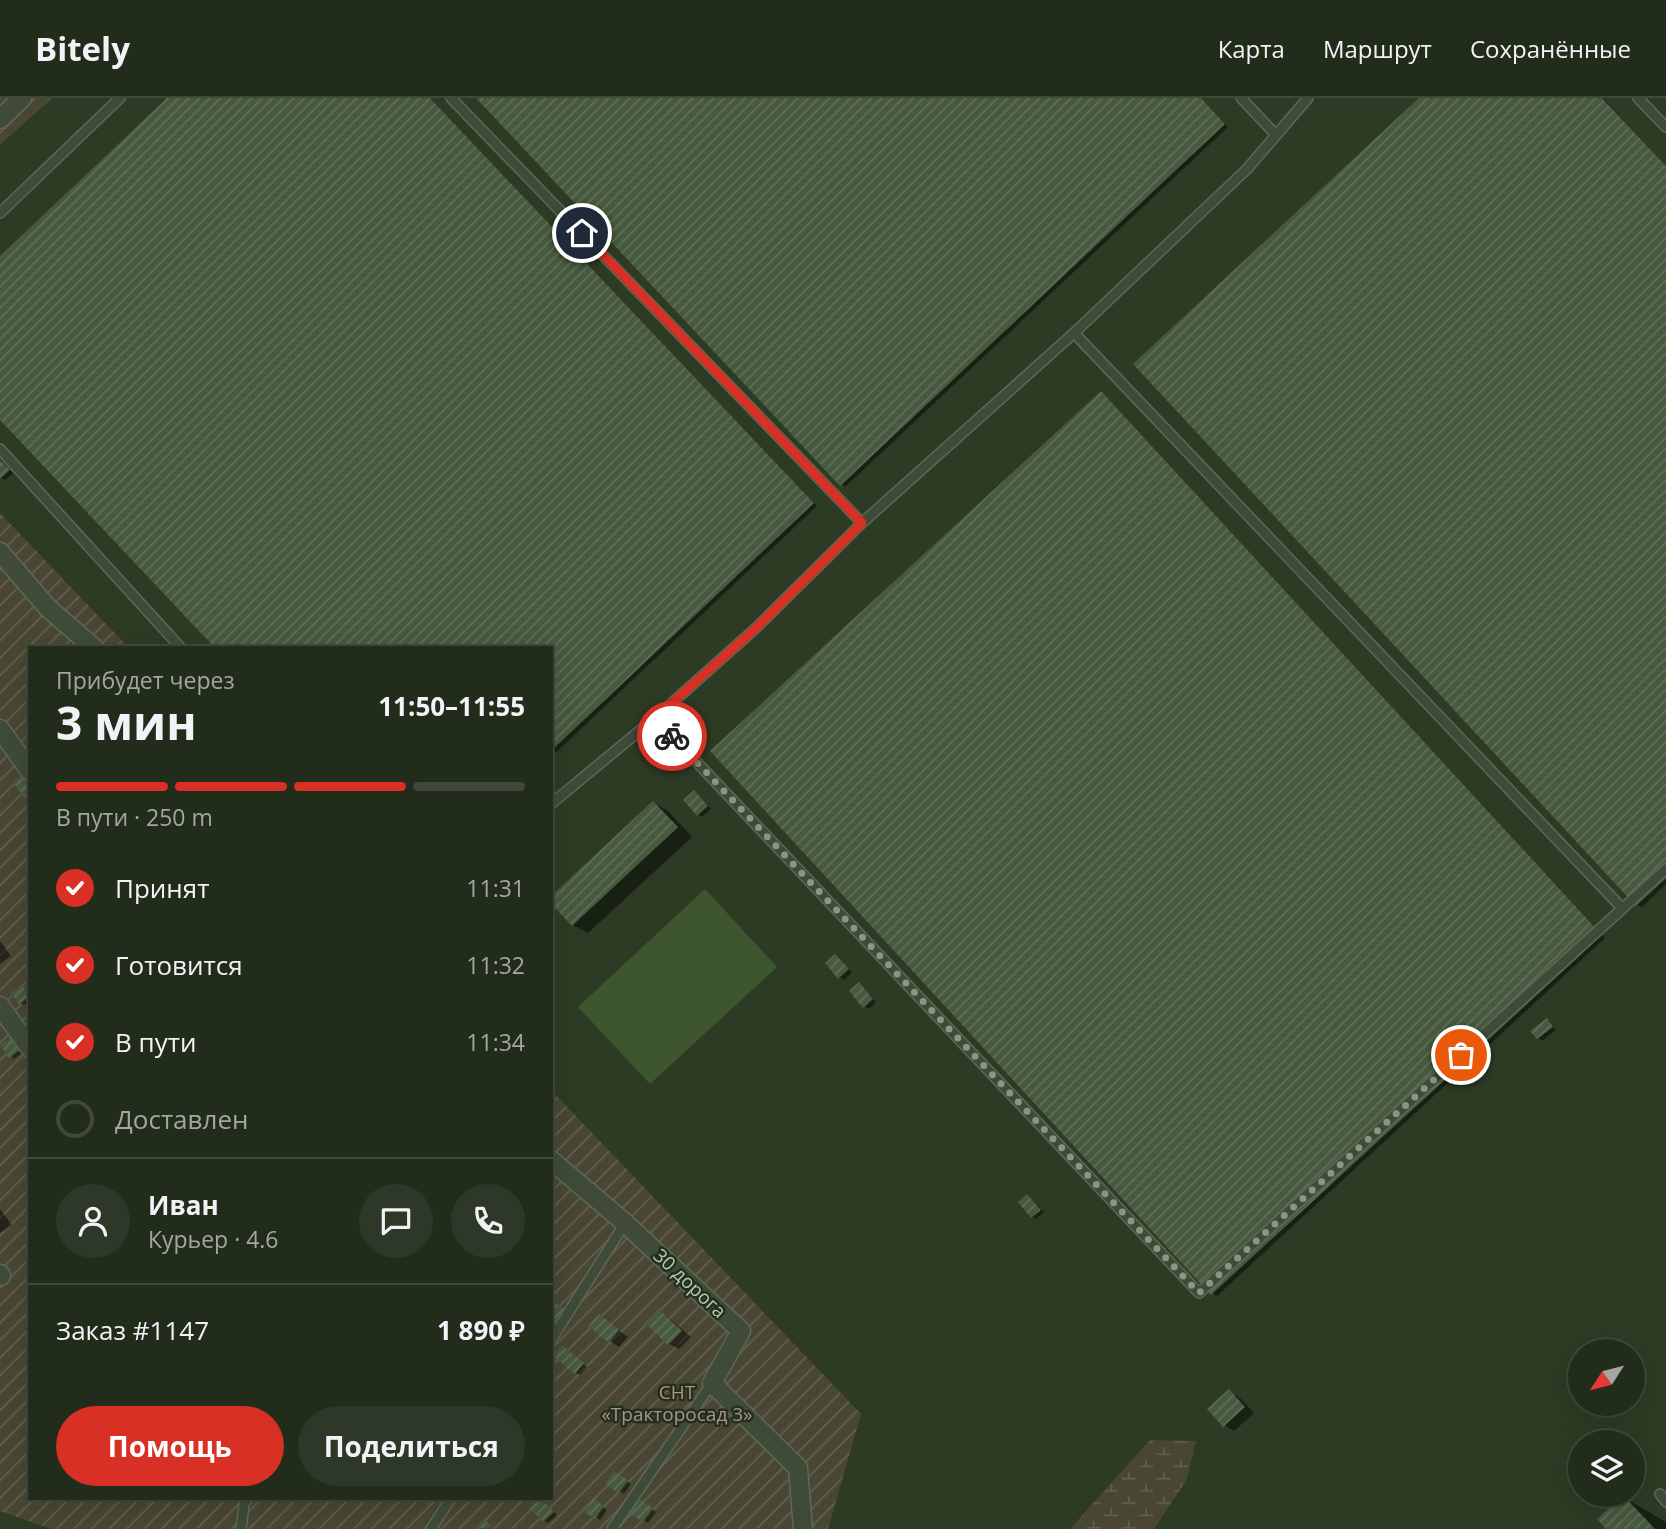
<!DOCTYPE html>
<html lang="ru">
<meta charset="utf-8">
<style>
:root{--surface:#222c1b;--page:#2e3828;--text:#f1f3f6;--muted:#a2a7a3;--line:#3f483a;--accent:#d93025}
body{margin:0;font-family:"Open Sans",sans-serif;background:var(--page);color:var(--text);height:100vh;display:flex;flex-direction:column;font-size:26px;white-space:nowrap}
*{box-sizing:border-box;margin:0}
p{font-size:23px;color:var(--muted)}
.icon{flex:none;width:38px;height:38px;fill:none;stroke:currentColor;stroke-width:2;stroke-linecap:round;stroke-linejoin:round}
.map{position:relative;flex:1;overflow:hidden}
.sheet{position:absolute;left:28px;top:548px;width:525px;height:854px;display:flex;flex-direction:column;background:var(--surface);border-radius:0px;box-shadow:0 7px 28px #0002,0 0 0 2px var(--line)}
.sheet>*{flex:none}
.needle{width:46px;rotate:234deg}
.buttons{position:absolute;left:1568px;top:1241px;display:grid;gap:14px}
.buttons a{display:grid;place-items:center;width:77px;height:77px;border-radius:50%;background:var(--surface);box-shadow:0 7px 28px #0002,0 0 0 2px var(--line);font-size:35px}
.pin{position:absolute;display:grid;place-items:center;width:60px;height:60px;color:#fff;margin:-30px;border:4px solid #fff;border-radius:50%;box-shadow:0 2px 7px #0007}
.courier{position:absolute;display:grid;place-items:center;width:70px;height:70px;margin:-35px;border:5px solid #d93025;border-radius:50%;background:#fff;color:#222;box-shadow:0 2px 9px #0007}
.head em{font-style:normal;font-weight:700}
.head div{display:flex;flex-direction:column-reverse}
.head{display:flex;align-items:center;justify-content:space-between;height:119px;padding:0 28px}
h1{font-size:46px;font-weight:700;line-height:52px}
.bar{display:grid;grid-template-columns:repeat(4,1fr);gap:10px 7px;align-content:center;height:84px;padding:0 28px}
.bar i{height:9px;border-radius:5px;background:var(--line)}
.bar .selected{background:var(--accent)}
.bar p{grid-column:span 4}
.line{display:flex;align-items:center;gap:18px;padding:0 28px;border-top:2px solid var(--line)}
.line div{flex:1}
.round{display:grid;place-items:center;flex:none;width:74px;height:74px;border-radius:37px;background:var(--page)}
ol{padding:0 28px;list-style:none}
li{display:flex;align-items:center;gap:21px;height:77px}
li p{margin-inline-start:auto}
li .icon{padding:7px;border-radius:50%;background:var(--accent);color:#fff;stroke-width:4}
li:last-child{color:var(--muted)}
li i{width:38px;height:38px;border:4px solid var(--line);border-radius:50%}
.action{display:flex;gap:14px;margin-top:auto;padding:14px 28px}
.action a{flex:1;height:80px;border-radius:42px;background:var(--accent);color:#fff;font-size:28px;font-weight:700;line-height:80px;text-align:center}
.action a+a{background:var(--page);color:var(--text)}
header{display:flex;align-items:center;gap:42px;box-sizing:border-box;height:98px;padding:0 35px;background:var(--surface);border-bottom:2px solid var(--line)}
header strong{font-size:33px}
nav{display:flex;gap:38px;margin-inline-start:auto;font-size:24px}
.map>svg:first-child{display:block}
.wetland{fill:url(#wetland-marsh)}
.garden{fill:url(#garden-furrows)}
.water{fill:#3e5630}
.shadow{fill:#0007}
.building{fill:url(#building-hatch)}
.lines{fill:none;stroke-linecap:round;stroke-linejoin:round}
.service-casing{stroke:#5d6956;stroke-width:12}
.minor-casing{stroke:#5d6956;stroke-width:21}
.service{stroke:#3f4b38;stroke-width:9}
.minor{stroke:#3f4b38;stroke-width:18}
.done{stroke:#899682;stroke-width:7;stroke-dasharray:0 12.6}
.route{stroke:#d93025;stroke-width:9}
.labels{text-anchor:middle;stroke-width:5;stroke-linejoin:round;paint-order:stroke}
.street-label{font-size:19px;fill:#bac7b4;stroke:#24301d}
.park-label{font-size:19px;fill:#ac9389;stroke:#24301d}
</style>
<header>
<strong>Bitely</strong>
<nav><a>Карта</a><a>Маршрут</a><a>Сохранённые</a></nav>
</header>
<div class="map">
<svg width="1666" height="1431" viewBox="0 0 1666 1431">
<defs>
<pattern id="wetland-marsh" width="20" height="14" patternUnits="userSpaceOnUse" patternTransform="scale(1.75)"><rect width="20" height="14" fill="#494733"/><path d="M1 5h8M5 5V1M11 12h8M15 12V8" fill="none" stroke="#61604e"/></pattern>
<pattern id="garden-furrows" width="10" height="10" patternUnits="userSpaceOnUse" patternTransform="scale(1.75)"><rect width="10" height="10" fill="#494733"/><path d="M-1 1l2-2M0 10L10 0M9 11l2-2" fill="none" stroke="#61604e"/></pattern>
<pattern id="building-hatch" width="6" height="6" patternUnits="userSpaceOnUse" patternTransform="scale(1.75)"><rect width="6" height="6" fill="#47593e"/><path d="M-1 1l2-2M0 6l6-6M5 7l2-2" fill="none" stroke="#5f6f58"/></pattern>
</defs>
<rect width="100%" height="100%" fill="#2d3b24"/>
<polygon class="wetland" points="1150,1342 1196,1343 1186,1383 1154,1431 1070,1431"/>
<g class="garden">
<polygon points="0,0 52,0 0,47"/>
<polygon points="0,415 128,549 30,550 30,1400 551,1400 551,992 861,1316 828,1431 51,1431 0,1413"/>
</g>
<polygon class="water" points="705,791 777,869 650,986 578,909"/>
<g class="shadow">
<polygon points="169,0 430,0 817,408 551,659 551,550 0,320 0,160"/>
<polygon points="479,0 1201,0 1228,29 845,389"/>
<polygon points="1422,0 1603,0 1666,68 1666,786 1642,809 1637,807"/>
<polygon points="1105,298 1605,840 1217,1198 1212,1195"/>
<polygon points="0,362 13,375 5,382 0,379"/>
<polygon points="698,697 711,711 702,719 698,717"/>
<polygon points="654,705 668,713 692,739 588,835 573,827"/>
<polygon points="0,843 11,858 0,866"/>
<polygon points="839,861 852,874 844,882 840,879"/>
<polygon points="22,889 30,897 30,903 24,907 20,905"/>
<polygon points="863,889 876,904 869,911 865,908"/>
<polygon points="1547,922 1556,932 1542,943 1538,940"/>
<polygon points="3,948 26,952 14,961"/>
<polygon points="1028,1098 1044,1114 1036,1121 1032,1118"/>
<polygon points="0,1111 12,1127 0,1135"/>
<polygon points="659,1213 668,1219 691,1239 679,1251 669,1246 648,1225"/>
<polygon points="599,1218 628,1239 619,1249 610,1243"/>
<polygon points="566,1252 587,1269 580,1277 576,1275"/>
<polygon points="1229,1293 1239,1299 1254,1315 1234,1333 1225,1327"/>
<polygon points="615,1375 631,1386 624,1396 608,1385"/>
<polygon points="1623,1399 1666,1424 1666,1431 1609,1431"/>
<polygon points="302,1400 313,1400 310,1405"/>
<polygon points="541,1402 557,1417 548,1425 544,1422"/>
<polygon points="594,1403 607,1412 600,1422 587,1413"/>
<polygon points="639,1403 656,1414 648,1425 632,1414"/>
</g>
<g class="building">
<polygon points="167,0 430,0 814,405 551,653 551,550 215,550 0,322 0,158"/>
<polygon points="476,0 1201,0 1225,26 840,388"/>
<polygon points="1419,0 1602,0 1666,68 1666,780 1636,808 1133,266"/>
<polygon points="1101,293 1602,837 1211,1197 710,653"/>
<polygon points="0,362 10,372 0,381"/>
<polygon points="21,678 30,689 30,696 24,700 13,684"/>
<polygon points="694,692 708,708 697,718 683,702"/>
<polygon points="653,703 678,729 572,828 551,806 551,798"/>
<polygon points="835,856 849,871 838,881 825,865"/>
<polygon points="859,884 873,901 863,910 849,893"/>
<polygon points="22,887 30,898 19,906 11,895"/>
<polygon points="1547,920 1553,929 1537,941 1530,933"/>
<polygon points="15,937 24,949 9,960 0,947"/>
<polygon points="1027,1096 1041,1112 1031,1120 1018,1104"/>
<polygon points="551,1203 564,1211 556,1224 551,1222"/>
<polygon points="659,1211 682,1233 668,1247 645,1225"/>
<polygon points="599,1216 619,1232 609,1245 588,1228"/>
<polygon points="562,1247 584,1265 575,1276 553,1258"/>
<polygon points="1229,1291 1245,1309 1223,1329 1207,1311"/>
<polygon points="614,1373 628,1382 619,1395 605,1386"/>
<polygon points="1623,1397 1655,1431 1606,1431 1597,1421"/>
<polygon points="540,1400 554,1414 543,1424 529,1410"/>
<polygon points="593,1400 604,1408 595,1421 584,1414"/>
<polygon points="639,1401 653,1410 643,1424 629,1415"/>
<polygon points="485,1422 492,1429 476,1431"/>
</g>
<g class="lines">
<g class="service-casing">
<g id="service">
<polyline points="451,0 862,425"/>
<polyline points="1241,0 1275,36"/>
<polyline points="1638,0 1666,29"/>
<polyline points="0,115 120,0"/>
<polyline points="1074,235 1622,810"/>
<polyline points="0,351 181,550"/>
<polyline points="655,620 1199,1195 1666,771"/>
<polyline points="551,706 655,620 756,530 862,425 1074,235 1247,71 1308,0"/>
<polyline points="551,1242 625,1125"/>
<polyline points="1660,1396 1666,1404"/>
<polyline points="241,1431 244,1406 248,1400"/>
<polyline points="431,1431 451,1400"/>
<polyline points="612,1431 712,1285"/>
</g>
</g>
<g class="minor-casing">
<g id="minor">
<polyline points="0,21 22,0"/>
<polyline points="0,454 48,510 94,550"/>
<polyline points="0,631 30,673"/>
<polyline points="0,908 30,950"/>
<polyline points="551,1062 625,1125 741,1233 712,1285 798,1370 803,1431"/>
<polyline points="0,1176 1,1178"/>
</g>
</g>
<use href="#service" class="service"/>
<use href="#minor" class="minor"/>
</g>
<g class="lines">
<polyline class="done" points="672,638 1199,1195 1461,957"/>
<polyline class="route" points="582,135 862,425 756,530 655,620 672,638"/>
</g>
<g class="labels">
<g class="street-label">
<text transform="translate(690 1185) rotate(43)" y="7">30 дорога</text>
</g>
<g class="park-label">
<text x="677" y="1301">СНТ<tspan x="677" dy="22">«Тракторосад 3»</tspan></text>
</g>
</g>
</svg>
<div class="buttons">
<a><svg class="needle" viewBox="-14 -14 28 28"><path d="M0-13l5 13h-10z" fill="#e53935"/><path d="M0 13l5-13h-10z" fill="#a2a7a3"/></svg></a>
<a><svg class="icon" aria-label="layers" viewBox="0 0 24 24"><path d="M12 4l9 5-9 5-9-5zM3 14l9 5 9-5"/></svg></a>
</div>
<div class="pin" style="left:1461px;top:957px;background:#ea580c"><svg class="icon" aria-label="bag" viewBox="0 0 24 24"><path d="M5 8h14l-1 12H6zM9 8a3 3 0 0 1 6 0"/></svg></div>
<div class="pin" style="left:582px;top:135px;background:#1f2937"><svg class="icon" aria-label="home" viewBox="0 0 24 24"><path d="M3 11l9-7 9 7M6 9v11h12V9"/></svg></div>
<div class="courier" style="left:672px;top:638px"><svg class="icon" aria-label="bike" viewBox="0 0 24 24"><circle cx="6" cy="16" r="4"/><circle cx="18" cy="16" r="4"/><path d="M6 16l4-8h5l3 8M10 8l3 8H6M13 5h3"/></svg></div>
<section class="sheet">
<div class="head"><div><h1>3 мин</h1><p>Прибудет через</p></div><em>11:50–11:55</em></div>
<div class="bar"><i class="selected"></i><i class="selected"></i><i class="selected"></i><i></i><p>В пути · 250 m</p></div>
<ol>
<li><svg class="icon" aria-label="check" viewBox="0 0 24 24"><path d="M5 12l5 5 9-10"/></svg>Принят<p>11:31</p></li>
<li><svg class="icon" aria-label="check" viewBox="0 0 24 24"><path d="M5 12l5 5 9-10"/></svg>Готовится<p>11:32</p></li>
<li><svg class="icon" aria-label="check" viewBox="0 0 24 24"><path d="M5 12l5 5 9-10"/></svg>В пути<p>11:34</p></li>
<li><i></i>Доставлен</li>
</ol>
<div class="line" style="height:126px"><a class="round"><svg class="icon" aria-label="person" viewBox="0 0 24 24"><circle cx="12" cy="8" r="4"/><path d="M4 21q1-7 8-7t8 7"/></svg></a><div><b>Иван</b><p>Курьер · 4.6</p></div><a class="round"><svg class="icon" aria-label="chat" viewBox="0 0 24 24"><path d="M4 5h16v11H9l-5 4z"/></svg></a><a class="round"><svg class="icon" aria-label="phone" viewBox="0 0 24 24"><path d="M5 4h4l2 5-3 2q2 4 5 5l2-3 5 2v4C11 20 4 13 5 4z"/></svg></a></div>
<div class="line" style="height:91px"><div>Заказ #1147</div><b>1 890 ₽</b></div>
<div class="action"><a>Помощь</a><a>Поделиться</a></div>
</section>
</div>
